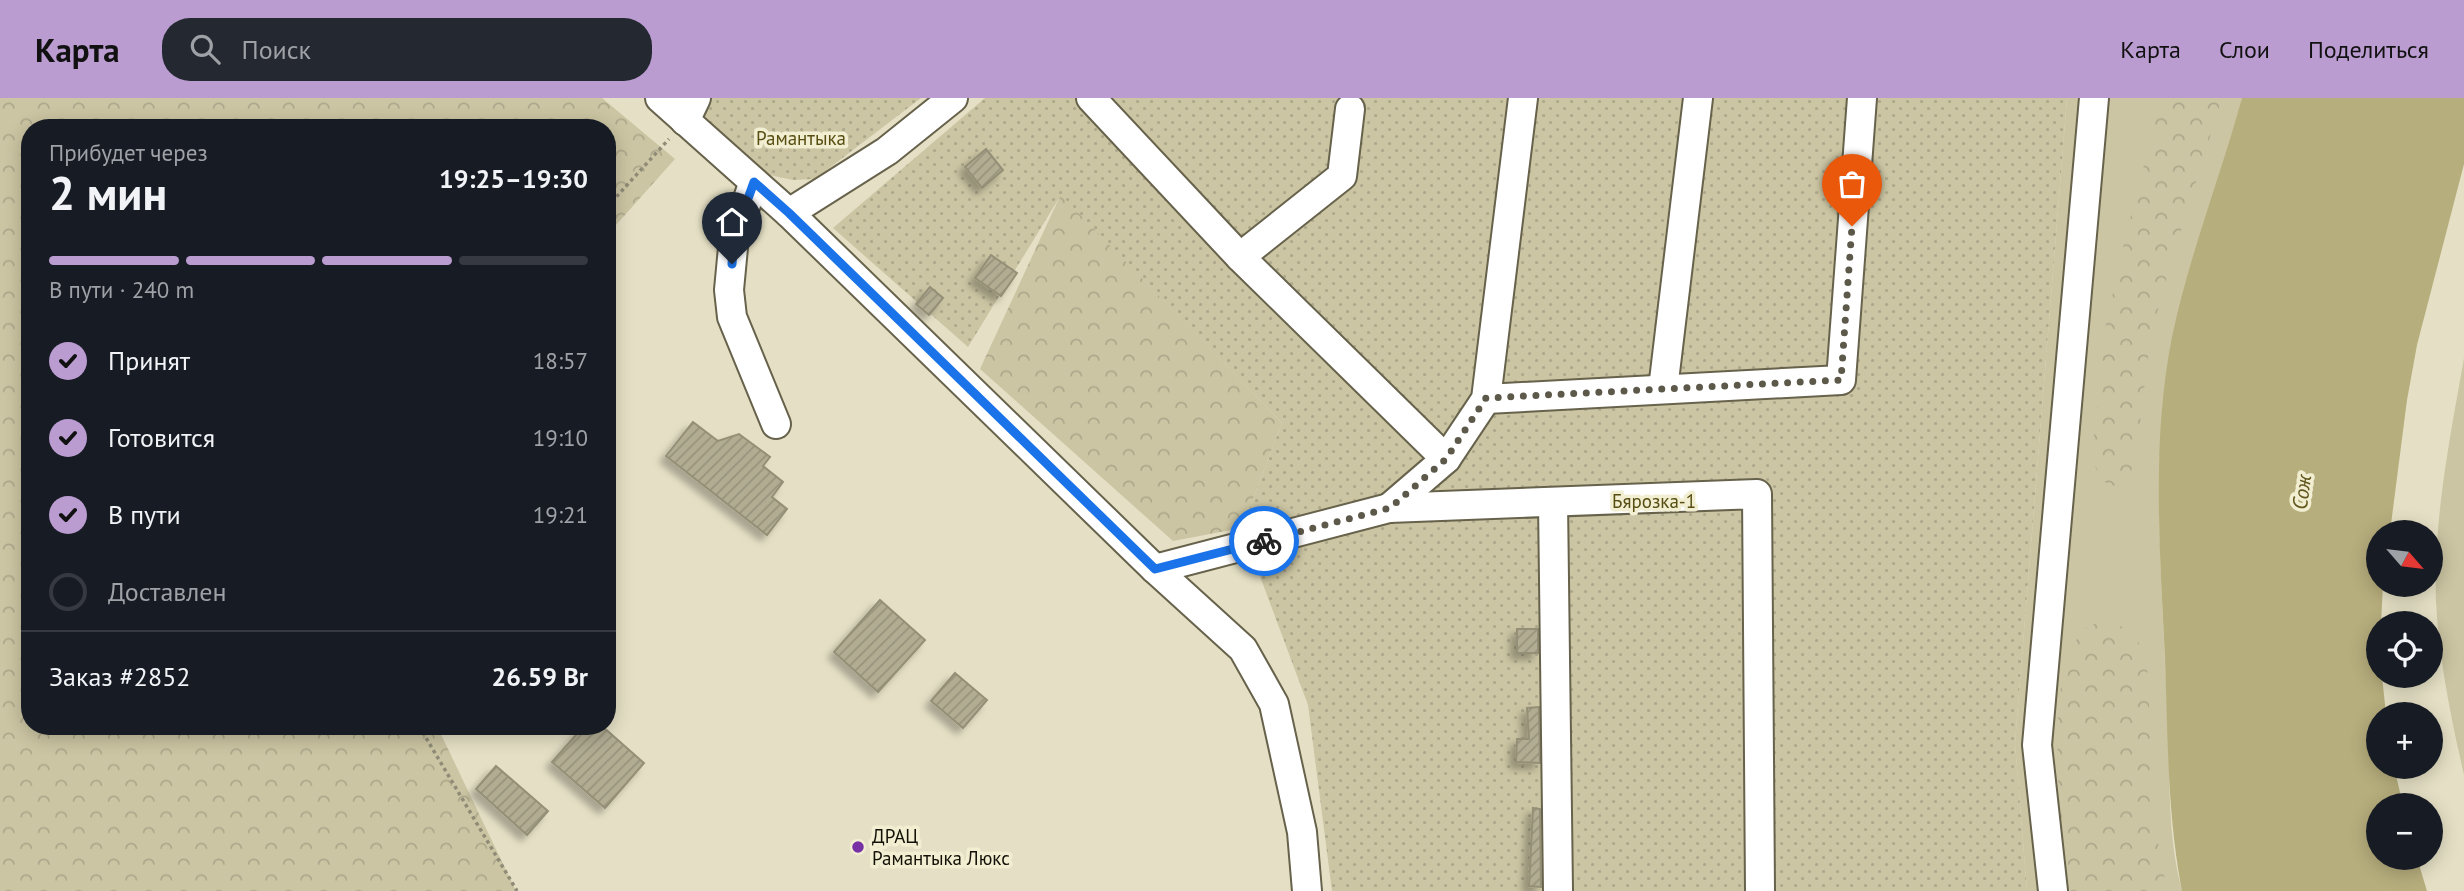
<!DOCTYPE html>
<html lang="ru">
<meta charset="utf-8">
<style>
:root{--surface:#171b24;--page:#242831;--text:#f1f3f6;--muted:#9ea1a6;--line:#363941;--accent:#ba9cd1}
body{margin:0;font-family:"PT Sans",sans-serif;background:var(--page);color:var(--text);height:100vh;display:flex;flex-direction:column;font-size:26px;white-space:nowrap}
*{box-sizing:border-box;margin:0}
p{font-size:23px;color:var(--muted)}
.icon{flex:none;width:38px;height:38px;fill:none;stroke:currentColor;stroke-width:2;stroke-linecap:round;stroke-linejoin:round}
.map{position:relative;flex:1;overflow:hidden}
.sheet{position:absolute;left:21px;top:21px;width:595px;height:616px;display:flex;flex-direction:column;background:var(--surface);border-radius:28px;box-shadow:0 4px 18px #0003}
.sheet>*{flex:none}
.needle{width:46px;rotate:118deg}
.fabs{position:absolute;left:2366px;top:422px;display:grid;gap:14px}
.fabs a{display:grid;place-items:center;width:77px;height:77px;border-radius:50%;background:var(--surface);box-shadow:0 4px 18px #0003;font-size:35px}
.pin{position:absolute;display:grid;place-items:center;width:60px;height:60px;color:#fff;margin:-72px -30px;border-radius:50% 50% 50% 0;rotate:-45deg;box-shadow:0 0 7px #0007}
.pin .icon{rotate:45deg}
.courier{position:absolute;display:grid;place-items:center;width:70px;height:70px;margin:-35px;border:5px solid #1a73e8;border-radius:50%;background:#fff;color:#222;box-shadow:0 2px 9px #0007}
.headline em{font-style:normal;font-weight:600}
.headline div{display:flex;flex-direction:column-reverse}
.headline{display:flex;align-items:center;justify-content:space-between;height:119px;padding:0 28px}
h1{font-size:46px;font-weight:600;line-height:52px}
.bar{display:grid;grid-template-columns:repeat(4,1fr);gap:10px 7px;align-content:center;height:84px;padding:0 28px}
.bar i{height:9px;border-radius:5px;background:var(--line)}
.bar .selected{background:var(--accent)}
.bar p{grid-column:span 4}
.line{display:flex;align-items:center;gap:18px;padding:0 28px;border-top:2px solid var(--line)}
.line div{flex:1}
ol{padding:0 28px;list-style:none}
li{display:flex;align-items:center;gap:21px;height:77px}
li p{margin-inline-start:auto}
li .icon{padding:7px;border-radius:50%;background:var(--accent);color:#111;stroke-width:4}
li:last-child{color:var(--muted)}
li i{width:38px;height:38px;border:4px solid var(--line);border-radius:50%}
header{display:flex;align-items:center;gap:42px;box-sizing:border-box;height:98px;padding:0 35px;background:var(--accent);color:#111}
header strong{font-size:33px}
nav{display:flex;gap:38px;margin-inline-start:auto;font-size:24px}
.search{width:490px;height:63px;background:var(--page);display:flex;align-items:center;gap:18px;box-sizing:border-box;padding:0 24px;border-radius:28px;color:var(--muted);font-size:26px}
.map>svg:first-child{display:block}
.grass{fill:#cbc5a3}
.forest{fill:url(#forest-crowns)}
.garden{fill:url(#garden-dots)}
.water{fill:#b7ae7d}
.building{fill:url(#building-hatch);stroke:#948f76;stroke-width:2;filter:url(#shadow)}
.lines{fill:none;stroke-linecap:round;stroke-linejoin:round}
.minor-casing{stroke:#67624b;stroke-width:32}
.path{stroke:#8f8b77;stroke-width:3.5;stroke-dasharray:3.5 3.5;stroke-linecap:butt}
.minor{stroke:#fff;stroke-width:28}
.done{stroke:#5c594a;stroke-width:7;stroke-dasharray:0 12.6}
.route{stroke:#1a73e8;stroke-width:9}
.poi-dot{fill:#7731a4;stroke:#f2eed2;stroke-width:2.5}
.labels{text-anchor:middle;stroke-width:7;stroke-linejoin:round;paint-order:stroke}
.park-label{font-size:19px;fill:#574d11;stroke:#f2eed2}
.poi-label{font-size:19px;fill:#121007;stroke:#f2eed2;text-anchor:start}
.water-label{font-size:21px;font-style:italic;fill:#61561d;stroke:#f2eed2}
</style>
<header>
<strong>Карта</strong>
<div class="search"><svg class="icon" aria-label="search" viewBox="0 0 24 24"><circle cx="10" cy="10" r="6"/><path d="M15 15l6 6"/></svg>Поиск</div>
<nav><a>Карта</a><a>Слои</a><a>Поделиться</a></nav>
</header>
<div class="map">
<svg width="2464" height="793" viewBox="0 0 2464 793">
<defs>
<pattern id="forest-crowns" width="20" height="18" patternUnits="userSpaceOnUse" patternTransform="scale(1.75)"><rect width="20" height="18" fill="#cbc5a3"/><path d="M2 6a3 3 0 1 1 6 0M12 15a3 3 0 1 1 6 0" fill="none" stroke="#ada88b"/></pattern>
<pattern id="garden-dots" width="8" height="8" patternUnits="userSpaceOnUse" patternTransform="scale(1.75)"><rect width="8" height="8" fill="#cbc5a3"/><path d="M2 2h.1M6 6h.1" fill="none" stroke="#ada88b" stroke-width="1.8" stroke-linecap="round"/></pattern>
<pattern id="building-hatch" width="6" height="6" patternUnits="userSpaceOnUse" patternTransform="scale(1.75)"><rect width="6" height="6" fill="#b1ac92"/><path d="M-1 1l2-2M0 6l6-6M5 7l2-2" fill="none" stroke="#97937c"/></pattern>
<filter id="shadow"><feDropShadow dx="-6" dy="6" stdDeviation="3.5" flood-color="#0004"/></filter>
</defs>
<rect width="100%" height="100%" fill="#e5e0c5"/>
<g class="grass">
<path d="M2067,0H2242L2159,361C2158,449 2164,536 2168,623C2170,680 2167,737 2182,793H2027L2015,645Z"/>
<path d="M2464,260V677C2451,620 2439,562 2436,504C2433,422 2450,340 2464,260Z"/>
</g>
<g class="forest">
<polygon points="0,0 602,0 675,61 607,137 607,30 30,30 30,628 437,628 516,793 0,793"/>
<polygon points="2158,0 2222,0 2161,198 2149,251 2136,359 2129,379 2122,386 2115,388 2107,386 2099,377 2093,363 2093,345 2106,226 2124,145 2149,47"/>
<polygon points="1061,96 1282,325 1242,430 1173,443 980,271"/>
<path d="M2099,524C2131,526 2139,538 2147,567L2155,728L2167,793H2068C2063,732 2039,576 2085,531C2088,528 2095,526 2099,524Z"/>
</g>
<g class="garden">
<polygon points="683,0 921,0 815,81 793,82 765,76 691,14"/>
<polygon points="985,0 2067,0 2015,645 2027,793 1332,793 1308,607 1242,430 1282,325 1061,97 968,249 833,130"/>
</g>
<path class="water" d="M2242,0H2464V66L2417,247L2407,302L2390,434H2378V486L2383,487L2381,525H2378V578H2382L2386,616H2378V668L2394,669L2403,707H2378V760H2417L2427,793H2182L2181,788C2167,711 2168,639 2165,561C2160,454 2151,345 2172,239C2189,158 2220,80 2242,0Z"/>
<g class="building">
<polygon points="986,51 1003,72 982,90 965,69"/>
<polygon points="991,157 1017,175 1001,198 975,180"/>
<polygon points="930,189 943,200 929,217 916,206"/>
<polygon points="693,324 718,343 739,336 770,359 763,368 783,384 772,399 787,411 767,437 666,358"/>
<polygon points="880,502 925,542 878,594 834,554"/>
<rect x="1517" y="531" width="21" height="24"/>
<polygon points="955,575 987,602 963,630 931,603"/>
<polygon points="1539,609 1540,665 1516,664 1517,641 1529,641 1527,610"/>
<polygon points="584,628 602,628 644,665 605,710 552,664"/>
<polygon points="496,668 548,713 527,737 476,691"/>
<polygon points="1533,710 1540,711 1541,789 1529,788"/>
</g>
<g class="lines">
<g class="minor-casing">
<g id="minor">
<polyline points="660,0 789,115 1155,471 1243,551 1274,606 1302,734 1307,793"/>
<polyline points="1091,0 1240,159 1446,361"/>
<polyline points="685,23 696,0"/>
<polyline points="754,84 734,139 729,192 732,219 776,326"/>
<polyline points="789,115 887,53 953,0"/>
<polyline points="1240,159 1342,78 1350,11"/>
<polyline points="1663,291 1698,0"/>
<polyline points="1486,301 1841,282 1862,0"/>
<polyline points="1553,404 1558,793"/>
<polyline points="1389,410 1446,361 1486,301 1523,0"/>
<polyline points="1155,471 1389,410 1757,396 1760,793"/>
<polyline points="2053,793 2037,647 2094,0"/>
</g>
</g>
<g class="path">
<polyline points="607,109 669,41"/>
<polyline points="419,628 517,793"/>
</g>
<use href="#minor" class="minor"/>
</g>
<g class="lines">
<polyline class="done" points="1264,443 1390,410 1446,361 1486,300 1841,282 1852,128"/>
<polyline class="route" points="732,166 734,139 754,84 789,115 1155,471 1264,443"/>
</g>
<circle class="poi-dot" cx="858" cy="749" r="7"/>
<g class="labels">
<g class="park-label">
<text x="801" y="47">Рамантыка</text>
<text x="1654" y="410">Бярозка-1</text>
</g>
<g class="poi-label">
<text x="872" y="745">ДРАЦ<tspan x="872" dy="22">Рамантыка Люкс</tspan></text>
</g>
<g class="water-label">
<text transform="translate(2302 394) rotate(-82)" y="7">Сож</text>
</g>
</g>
</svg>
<div class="fabs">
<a><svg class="needle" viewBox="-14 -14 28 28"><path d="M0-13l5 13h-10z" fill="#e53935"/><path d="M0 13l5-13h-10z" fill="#9ea1a6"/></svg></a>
<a><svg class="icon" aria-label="locate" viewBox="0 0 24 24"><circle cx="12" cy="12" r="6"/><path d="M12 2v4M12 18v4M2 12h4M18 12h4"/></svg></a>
<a>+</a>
<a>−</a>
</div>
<div class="pin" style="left:1852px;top:128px;background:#ea580c"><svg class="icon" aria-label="bag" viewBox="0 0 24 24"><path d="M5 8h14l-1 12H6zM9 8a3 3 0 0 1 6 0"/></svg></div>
<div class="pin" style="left:732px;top:166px;background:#1f2937"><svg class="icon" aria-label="home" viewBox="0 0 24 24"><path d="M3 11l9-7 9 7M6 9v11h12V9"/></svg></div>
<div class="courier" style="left:1264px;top:443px"><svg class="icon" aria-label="bike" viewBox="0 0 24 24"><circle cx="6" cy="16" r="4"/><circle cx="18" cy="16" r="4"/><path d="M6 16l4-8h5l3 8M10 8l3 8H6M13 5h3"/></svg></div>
<section class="sheet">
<div class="headline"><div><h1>2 мин</h1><p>Прибудет через</p></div><em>19:25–19:30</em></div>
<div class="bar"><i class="selected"></i><i class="selected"></i><i class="selected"></i><i></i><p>В пути · 240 m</p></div>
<ol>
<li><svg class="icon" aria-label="check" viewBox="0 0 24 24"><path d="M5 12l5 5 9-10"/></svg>Принят<p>18:57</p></li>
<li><svg class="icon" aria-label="check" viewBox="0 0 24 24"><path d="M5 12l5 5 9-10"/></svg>Готовится<p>19:10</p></li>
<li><svg class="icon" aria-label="check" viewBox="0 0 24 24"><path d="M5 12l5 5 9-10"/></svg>В пути<p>19:21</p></li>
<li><i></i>Доставлен</li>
</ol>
<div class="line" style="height:91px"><div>Заказ #2852</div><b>26.59 Br</b></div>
</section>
</div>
